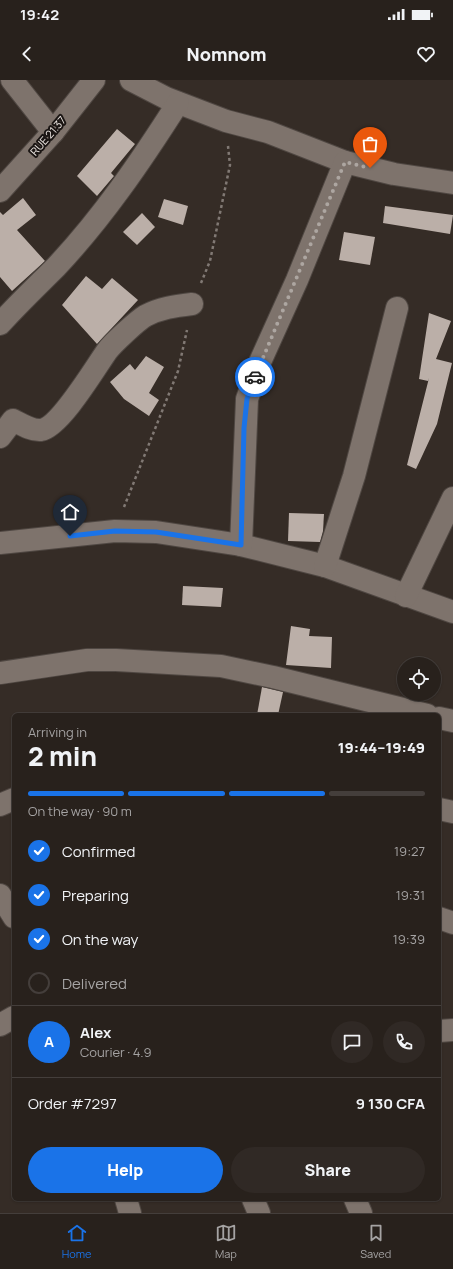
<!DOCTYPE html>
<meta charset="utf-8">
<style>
:root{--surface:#28211c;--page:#302925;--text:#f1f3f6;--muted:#a5a3a3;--line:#443e3b;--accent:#1a73e8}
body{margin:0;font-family:Manrope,sans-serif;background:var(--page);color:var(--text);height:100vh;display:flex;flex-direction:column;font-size:15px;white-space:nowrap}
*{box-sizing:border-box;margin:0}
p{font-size:13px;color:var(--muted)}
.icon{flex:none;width:22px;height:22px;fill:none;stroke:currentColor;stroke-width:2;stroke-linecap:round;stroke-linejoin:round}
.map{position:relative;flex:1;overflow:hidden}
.panel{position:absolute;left:12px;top:633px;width:429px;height:488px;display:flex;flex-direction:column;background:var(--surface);border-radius:6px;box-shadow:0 1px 3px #0004,0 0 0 1px var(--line)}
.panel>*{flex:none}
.tools{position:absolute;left:397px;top:577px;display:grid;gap:8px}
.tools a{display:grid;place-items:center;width:44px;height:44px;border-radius:50%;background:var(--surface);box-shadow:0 1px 3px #0004,0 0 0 1px var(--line);font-size:20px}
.pin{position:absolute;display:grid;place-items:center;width:34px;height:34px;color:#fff;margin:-41px -17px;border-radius:50% 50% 50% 0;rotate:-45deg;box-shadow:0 0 4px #0007}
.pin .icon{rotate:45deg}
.courier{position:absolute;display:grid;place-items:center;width:40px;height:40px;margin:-20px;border:3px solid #1a73e8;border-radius:50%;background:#fff;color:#222;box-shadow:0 1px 5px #0007}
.head em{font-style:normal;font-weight:800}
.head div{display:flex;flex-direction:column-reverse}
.head{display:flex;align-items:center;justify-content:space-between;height:68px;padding:0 16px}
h1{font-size:26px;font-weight:800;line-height:30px}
.bar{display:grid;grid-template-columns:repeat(4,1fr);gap:6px 4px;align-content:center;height:48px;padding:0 16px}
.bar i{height:5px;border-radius:3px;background:var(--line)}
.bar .current{background:var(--accent)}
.bar p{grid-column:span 4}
.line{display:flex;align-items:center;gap:10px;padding:0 16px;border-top:1px solid var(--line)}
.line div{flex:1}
.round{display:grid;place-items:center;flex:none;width:42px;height:42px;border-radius:21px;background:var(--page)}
ol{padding:0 16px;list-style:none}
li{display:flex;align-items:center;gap:12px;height:44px}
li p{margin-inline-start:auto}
li .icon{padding:4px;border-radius:50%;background:var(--accent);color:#fff;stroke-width:4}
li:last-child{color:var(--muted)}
li i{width:22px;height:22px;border:2px solid var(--line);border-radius:50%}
.action{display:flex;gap:8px;margin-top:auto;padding:8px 16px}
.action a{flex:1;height:46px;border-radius:24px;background:var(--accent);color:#fff;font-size:16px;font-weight:800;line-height:46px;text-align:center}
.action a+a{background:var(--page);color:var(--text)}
.status{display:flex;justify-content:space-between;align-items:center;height:28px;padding:0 20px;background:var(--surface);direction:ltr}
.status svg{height:11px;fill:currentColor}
header{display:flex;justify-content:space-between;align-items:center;height:52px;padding:0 16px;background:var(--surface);font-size:18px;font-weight:800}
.menu{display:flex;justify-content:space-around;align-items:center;height:56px;border-top:1px solid var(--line);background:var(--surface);font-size:11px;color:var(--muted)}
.menu a{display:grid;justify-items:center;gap:2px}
.menu .current{color:var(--accent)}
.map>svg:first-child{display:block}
.building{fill:#bbafa8}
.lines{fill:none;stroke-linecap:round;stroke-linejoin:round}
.minor-casing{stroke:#4f4742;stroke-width:24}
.path{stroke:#817974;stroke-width:2.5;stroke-dasharray:3 3;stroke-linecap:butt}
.minor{stroke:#7e736c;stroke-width:22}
.done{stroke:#ada6a1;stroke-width:4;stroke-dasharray:0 7.2}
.route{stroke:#1a73e8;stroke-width:5}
.labels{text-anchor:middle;stroke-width:4;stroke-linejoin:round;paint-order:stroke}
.street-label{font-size:11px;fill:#ede7e3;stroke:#1a1513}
</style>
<div class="status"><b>19:42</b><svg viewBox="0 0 49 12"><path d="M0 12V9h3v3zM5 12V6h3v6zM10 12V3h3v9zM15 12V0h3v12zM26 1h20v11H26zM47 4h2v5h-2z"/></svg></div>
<header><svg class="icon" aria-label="back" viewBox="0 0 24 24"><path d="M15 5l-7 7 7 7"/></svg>Nomnom<svg class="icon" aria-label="heart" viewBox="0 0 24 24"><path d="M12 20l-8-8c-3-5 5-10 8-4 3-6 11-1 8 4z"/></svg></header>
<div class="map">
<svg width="453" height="1133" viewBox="0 0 453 1133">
<rect width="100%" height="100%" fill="#352c26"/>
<g class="building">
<polygon points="117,49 135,64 111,93 114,96 97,116 77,96"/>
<polygon points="23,118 36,135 17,150 45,181 12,211 0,197 0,132 3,135"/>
<polygon points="164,119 188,126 183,145 158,137"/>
<polygon points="385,126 453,135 450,154 383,143"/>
<polygon points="142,133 155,147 137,165 123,152"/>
<polygon points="344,152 375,157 370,185 339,180"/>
<polygon points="86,196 102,209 112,198 138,220 97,264 62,225"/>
<polygon points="429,233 451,241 436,279 452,283 437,344 416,389 407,385 429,298 428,301 419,299"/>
<polygon points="146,276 164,287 149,313 159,320 149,336 124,319 110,302 130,284 135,290"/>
<polygon points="289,433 324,434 323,451 320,462 288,461"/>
<polygon points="183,506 223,508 221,527 182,525"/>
<polygon points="291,546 310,549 309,556 332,557 331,588 286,585"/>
<polygon points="262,607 283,612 278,635 257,635"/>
</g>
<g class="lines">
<g class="minor-casing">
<g id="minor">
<polyline points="12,0 53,52"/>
<polyline points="131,0 166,18 226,41 268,52 345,82 394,94 453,103"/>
<polyline points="0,111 53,52 94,0"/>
<path d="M0,244C18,224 37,206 56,187C103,137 141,81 178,23"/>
<path d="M0,357L13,340C21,344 32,351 41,350C60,347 95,288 107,271C113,263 137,241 145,236C160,228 175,226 192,224"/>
<polyline points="0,463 115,451 156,452 241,465 325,486 453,532"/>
<polyline points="241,465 247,319 260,282 297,200 345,82"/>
<polyline points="325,486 354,396 397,228"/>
<polyline points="406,516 453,418"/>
<polyline points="0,593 87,580 116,580 221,586 273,597 427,635"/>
<polyline points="439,638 453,641"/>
<polyline points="0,725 14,719"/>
<polyline points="439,729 453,732"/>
<polyline points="0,815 14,837"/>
<polyline points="439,838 453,843"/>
<polyline points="0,945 14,937"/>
<polyline points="439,951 453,950"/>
<polyline points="126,1119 130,1133"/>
<polyline points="253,1119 259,1133"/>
<polyline points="355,1119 361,1133"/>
</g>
</g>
<g class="path">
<polyline points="201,203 210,181 230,85 228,66"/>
<polyline points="124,427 178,291 187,250"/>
</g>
<use href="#minor" class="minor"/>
</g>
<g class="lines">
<polyline class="done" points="255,297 345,82 370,88"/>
<polyline class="route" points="70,456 115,451 156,452 241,465 244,348 247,319 255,297"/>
</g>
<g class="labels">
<g class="street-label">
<text transform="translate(48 56) rotate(-49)" y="4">RUE 21.37</text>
</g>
</g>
</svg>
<div class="tools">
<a><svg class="icon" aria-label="locate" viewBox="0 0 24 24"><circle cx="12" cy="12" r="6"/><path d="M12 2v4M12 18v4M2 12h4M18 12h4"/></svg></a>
</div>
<div class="pin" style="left:370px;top:88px;background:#ea580c"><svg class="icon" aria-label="bag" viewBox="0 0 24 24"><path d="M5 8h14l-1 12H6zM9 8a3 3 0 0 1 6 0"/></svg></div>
<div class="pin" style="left:70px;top:456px;background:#1f2937"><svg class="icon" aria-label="home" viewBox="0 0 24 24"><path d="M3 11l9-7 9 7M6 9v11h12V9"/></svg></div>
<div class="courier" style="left:255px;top:297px"><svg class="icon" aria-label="car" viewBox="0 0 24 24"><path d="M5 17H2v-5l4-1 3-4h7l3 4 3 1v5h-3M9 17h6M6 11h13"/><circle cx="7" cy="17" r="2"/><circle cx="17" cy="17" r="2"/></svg></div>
<section class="panel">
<div class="head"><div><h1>2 min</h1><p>Arriving in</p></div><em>19:44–19:49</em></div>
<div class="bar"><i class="current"></i><i class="current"></i><i class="current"></i><i></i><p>On the way · 90 m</p></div>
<ol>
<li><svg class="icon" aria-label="check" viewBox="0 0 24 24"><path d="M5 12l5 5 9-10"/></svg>Confirmed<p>19:27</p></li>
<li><svg class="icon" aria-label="check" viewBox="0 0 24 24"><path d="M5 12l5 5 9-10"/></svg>Preparing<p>19:31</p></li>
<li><svg class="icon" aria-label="check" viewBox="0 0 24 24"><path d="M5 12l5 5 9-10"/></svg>On the way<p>19:39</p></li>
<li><i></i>Delivered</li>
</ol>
<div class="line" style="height:72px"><b class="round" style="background:var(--accent);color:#fff">A</b><div><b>Alex</b><p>Courier · 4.9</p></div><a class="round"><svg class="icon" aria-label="chat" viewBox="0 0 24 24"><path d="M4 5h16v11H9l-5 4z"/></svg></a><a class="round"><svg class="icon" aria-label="phone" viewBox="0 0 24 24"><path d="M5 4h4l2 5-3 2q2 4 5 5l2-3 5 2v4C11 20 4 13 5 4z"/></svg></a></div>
<div class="line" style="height:52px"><div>Order #7297</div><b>9 130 CFA</b></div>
<div class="action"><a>Help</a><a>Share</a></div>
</section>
</div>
<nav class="menu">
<a class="current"><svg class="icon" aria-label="home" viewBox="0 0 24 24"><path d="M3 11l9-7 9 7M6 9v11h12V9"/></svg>Home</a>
<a><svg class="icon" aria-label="map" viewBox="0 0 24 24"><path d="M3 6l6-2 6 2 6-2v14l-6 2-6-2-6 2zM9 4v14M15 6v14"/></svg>Map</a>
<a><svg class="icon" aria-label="saved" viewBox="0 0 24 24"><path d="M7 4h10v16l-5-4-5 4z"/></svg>Saved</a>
</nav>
